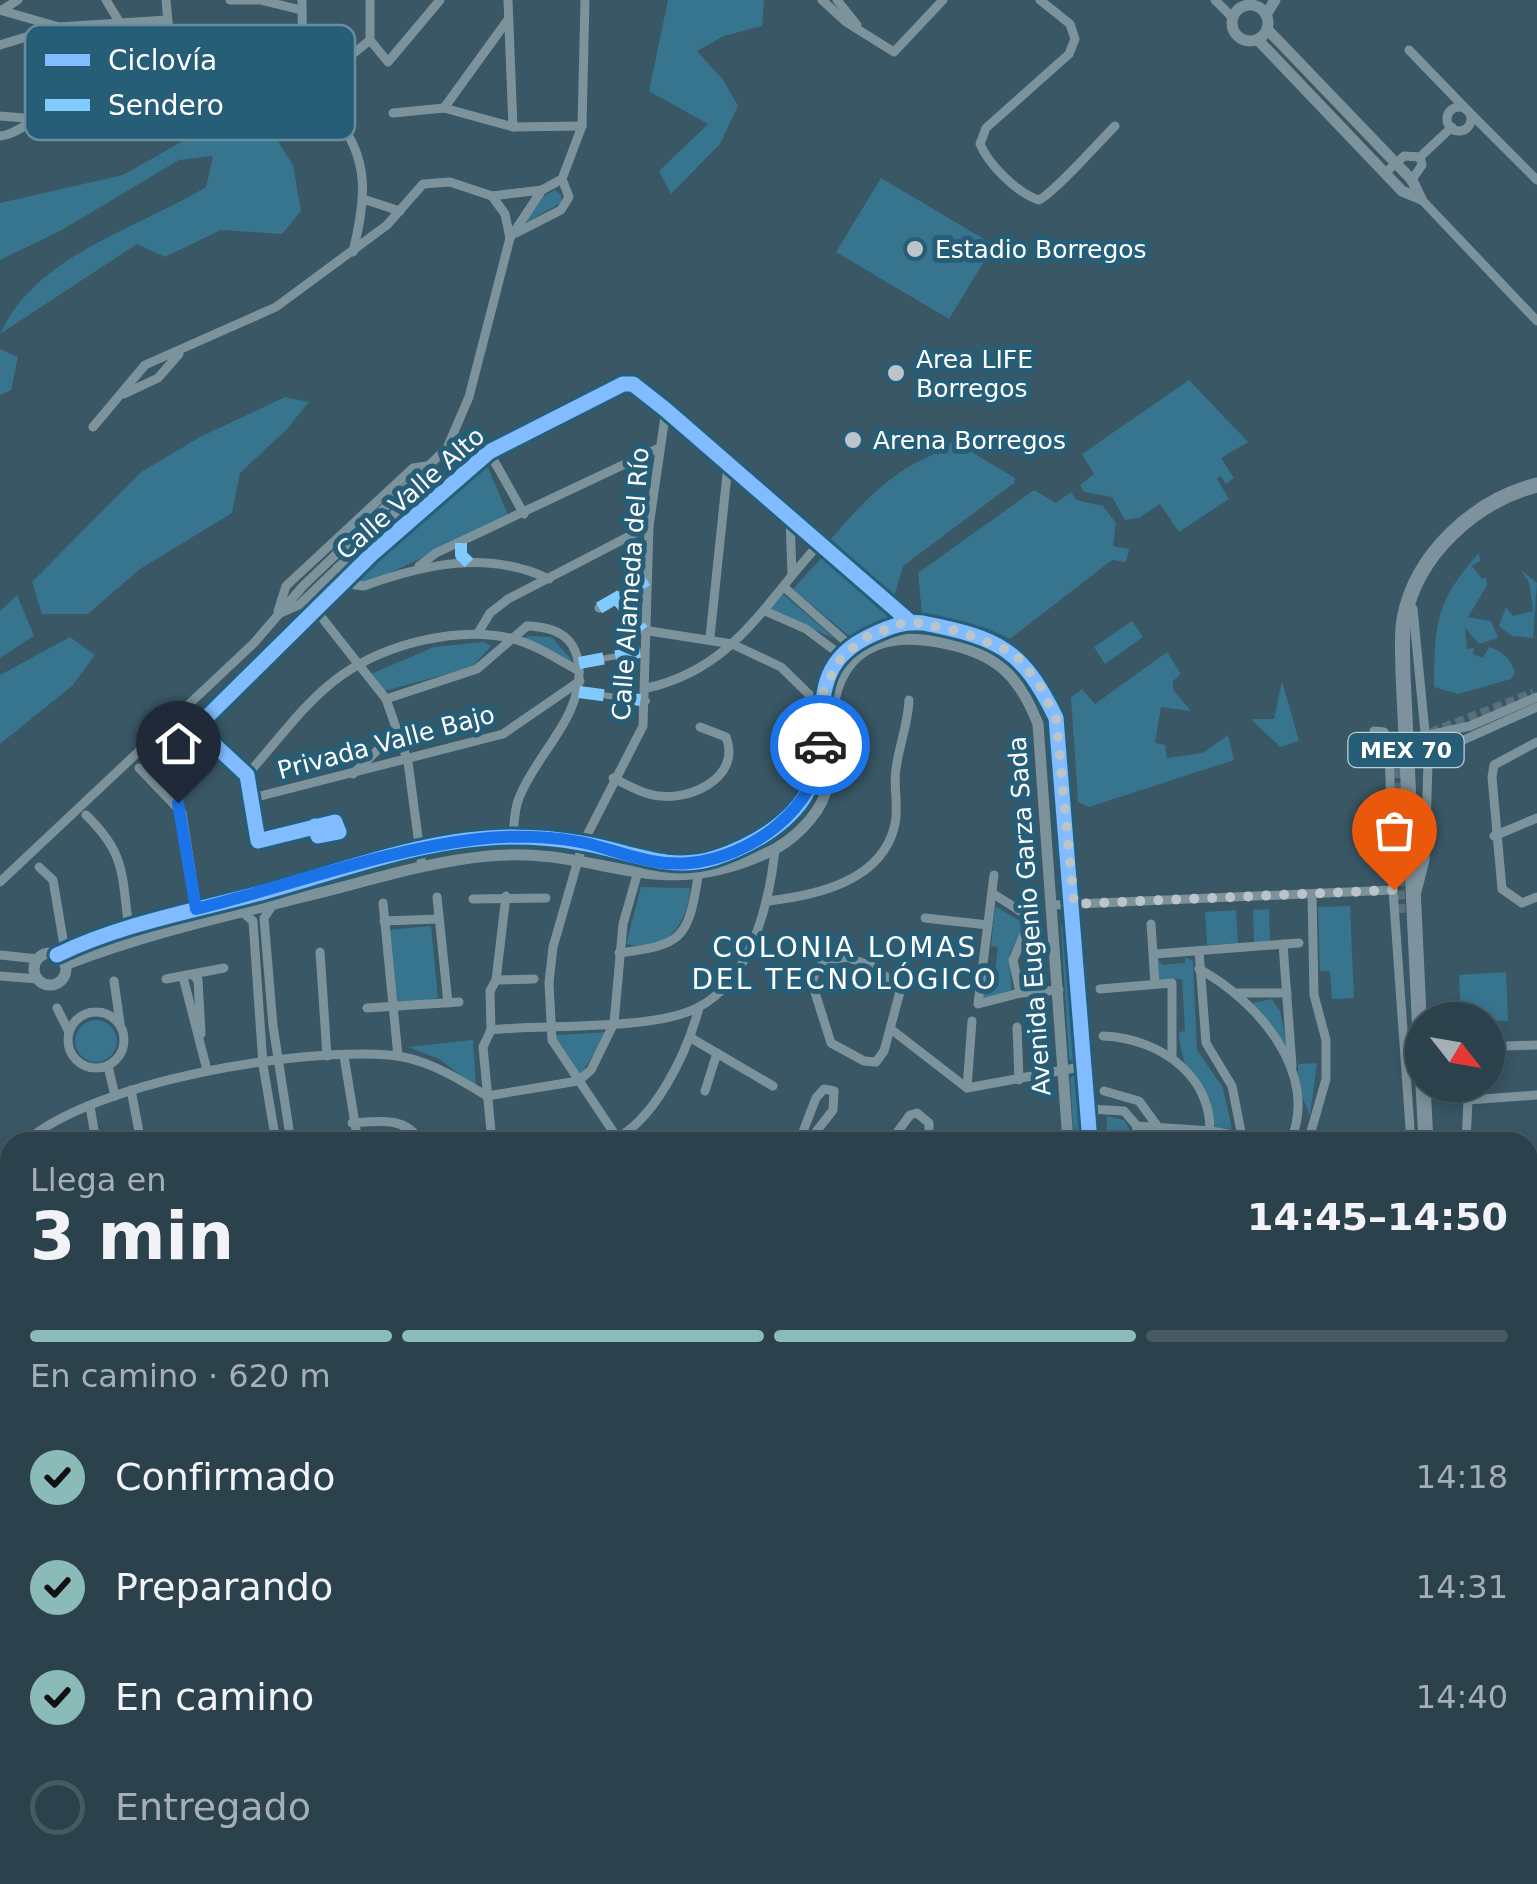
<!DOCTYPE html>
<html lang="es">
<meta charset="utf-8">
<style>
:root{--surface:#2b414c;--page:#374c56;--text:#f1f3f6;--muted:#a6afb5;--line:#475a64;--accent:#8bbbb9}
body{margin:0;font-family:"DejaVu Sans",sans-serif;background:var(--page);color:var(--text);height:100vh;display:flex;flex-direction:column;font-size:38px;white-space:nowrap}
*{box-sizing:border-box;margin:0}
p{font-size:32px;color:var(--muted)}
.icon{flex:none;width:55px;height:55px;fill:none;stroke:currentColor;stroke-width:2;stroke-linecap:round;stroke-linejoin:round}
.map{position:relative;flex:1;overflow:hidden}
.drawer{position:absolute;left:0px;top:1132px;width:1538px;height:752px;display:flex;flex-direction:column;background:var(--surface);border-radius:30px 30px 0 0;box-shadow:0 5px 15px #0003,0 0 0 2px var(--line)}
.drawer>*{flex:none}
.needle{width:65px;rotate:121deg}
.fabs{position:absolute;left:1405px;top:1002px;display:grid;gap:20px}
.fabs a{display:grid;place-items:center;width:100px;height:100px;border-radius:50%;background:var(--surface);box-shadow:0 5px 15px #0003,0 0 0 2px var(--line);font-size:50px}
.pin{position:absolute;display:grid;place-items:center;width:85px;height:85px;color:#fff;margin:-102px -42px;border-radius:50% 50% 50% 0;rotate:-45deg;box-shadow:0 0 10px #0007}
.pin .icon{rotate:45deg}
.courier{position:absolute;display:grid;place-items:center;width:100px;height:100px;margin:-50px;border:8px solid #1a73e8;border-radius:50%;background:#fff;color:#222;box-shadow:0 2px 12px #0007}
.overview em{font-style:normal;font-weight:600}
.overview div{display:flex;flex-direction:column-reverse}
.overview{display:flex;align-items:center;justify-content:space-between;height:170px;padding:0 30px}
h1{font-size:65px;font-weight:600;line-height:75px}
.bar{display:grid;grid-template-columns:repeat(4,1fr);gap:15px 10px;align-content:center;height:120px;padding:0 30px}
.bar i{height:12px;border-radius:8px;background:var(--line)}
.bar .active{background:var(--accent)}
.bar p{grid-column:span 4}
ol{padding:0 30px;list-style:none}
li{display:flex;align-items:center;gap:30px;height:110px}
li p{margin-inline-start:auto}
li .icon{padding:10px;border-radius:50%;background:var(--accent);color:#111;stroke-width:4}
li:last-child{color:var(--muted)}
li i{width:55px;height:55px;border:5px solid var(--line);border-radius:50%}
.map>svg:first-child{display:block}
.green{fill:#37748d}
.lines{fill:none;stroke-linecap:round;stroke-linejoin:round}
.minor-tunnel{stroke:#57707c;stroke-width:9;stroke-dasharray:9 4.5;stroke-linecap:butt}
.pedestrian{stroke:#7d939c;stroke-width:6}
.minor{stroke:#7d939c;stroke-width:9}
.tertiary{stroke:#7d939c;stroke-width:11}
.primary{stroke:#7b919b;stroke-width:14}
.trunk{stroke:#7d929c;stroke-width:15}
.motorway{stroke:#7f939c;stroke-width:18}
.quiet{stroke:#80caff;stroke-width:12;stroke-dasharray:25 12;stroke-linecap:butt}
.cycleway-casing{stroke:#265e78;stroke-width:21}
.cycleway{stroke:#80bcff;stroke-width:15}
.done{stroke:#bac4c9;stroke-width:10;stroke-dasharray:0 18}
.route{stroke:#1a73e8;stroke-width:12}
.poi-dot{fill:#bac4c9;stroke:#265e78;stroke-width:4}
.labels{text-anchor:middle;stroke-width:10;stroke-linejoin:round;paint-order:stroke}
.shield{fill:#265e78;stroke:#becfd6;stroke-width:2.5}
.shield-label{font-size:22px;font-weight:bold;fill:#fff}
.poi-label{font-size:25px;fill:#fff;stroke:#265e78;text-anchor:start}
.street-label{font-size:25px;fill:#fff;stroke:#265e78}
.neighbourhood-label{font-size:28px;letter-spacing:2.5px;fill:#fff;stroke:#265e78}
.key{fill:#265e78;stroke:#678ea0;stroke-width:2.5}
.key-label{font-size:28px;fill:#fff}
</style>
<div class="map">
<svg width="1537" height="1884" viewBox="0 0 1537 1884">
<rect width="100%" height="100%" fill="#395765"/>
<g class="green">
<polygon points="668,0 764,0 762,26 724,36 697,51 724,81 738,106 720,144 671,194 659,171 708,124 649,91"/>
<path d="M268,126L293,165L301,211L282,234L221,230L165,257L137,244L0,334C37,254 135,230 206,187L213,156L179,160L60,231L0,260V203L123,175L192,136Z"/>
<polygon points="881,178 994,245 949,319 836,252"/>
<polygon points="555,190 561,195 561,203 521,225 538,200"/>
<polygon points="0,349 18,357 11,390 0,395"/>
<polygon points="1189,380 1248,442 1221,458 1234,478 1226,484 1221,476 1217,479 1229,499 1179,532 1160,504 1139,518 1125,520 1112,497 1084,492 1080,485 1094,474 1082,454"/>
<polygon points="285,397 309,402 286,430 240,473 232,513 140,569 88,614 42,614 32,582 141,472 202,436"/>
<path d="M953,441L1015,478L1014,483L903,566L894,597L830,540C852,515 872,492 899,473C917,460 936,456 953,441Z"/>
<polygon points="481,466 488,468 509,517 375,580 362,584 357,580"/>
<polygon points="1034,490 1056,503 1071,492 1076,500 1103,506 1116,523 1113,546 1129,549 1126,562 1112,560 1010,639 986,628 922,614 918,573"/>
<path d="M1479,553L1480,561L1472,566L1482,579L1486,577L1487,585L1468,617L1491,621L1498,638L1479,644L1465,628L1467,649L1474,648L1473,654L1483,658L1489,647C1503,652 1510,658 1515,672L1511,679L1458,694L1434,687C1435,624 1435,602 1479,553Z"/>
<polygon points="823,556 888,617 849,636 793,589"/>
<polygon points="1521,570 1537,583 1533,638 1512,636 1499,626 1506,607 1513,616 1533,611 1529,582"/>
<polygon points="783,594 835,639 769,609"/>
<polygon points="17,595 34,636 0,658 0,611"/>
<polygon points="1132,621 1143,637 1105,664 1094,647"/>
<polygon points="527,636 552,637 574,663 525,640"/>
<polygon points="70,637 95,655 72,686 0,744 0,675"/>
<polygon points="483,642 491,646 472,667 385,691 371,674 434,647"/>
<polygon points="1167,652 1181,674 1173,681 1173,690 1191,711 1161,707 1155,743 1165,745 1167,758 1203,753 1228,735 1234,760 1089,807 1078,802 1071,698 1082,689 1095,704"/>
<polygon points="1282,681 1299,741 1280,747 1251,719 1274,719"/>
<path d="M641,887L690,888C688,924 665,955 626,944Z"/>
<polygon points="995,906 1025,924 1009,955 1012,994 982,999 986,978 994,978 998,947 991,946"/>
<polygon points="1350,906 1354,998 1332,999 1330,971 1320,971 1318,907"/>
<polygon points="1269,909 1270,942 1254,943 1253,910"/>
<polygon points="1236,910 1238,943 1207,945 1205,912"/>
<polygon points="1065,921 1079,1062 1075,1064 1069,1059 1061,926"/>
<polygon points="431,926 438,998 398,1005 388,930"/>
<path d="M1185,957L1193,961L1197,1050L1223,1088L1232,1129L1215,1128C1208,1089 1181,1079 1179,1032L1185,1031L1182,979H1157V959L1163,965L1185,963Z"/>
<polygon points="1506,972 1508,1021 1461,1020 1459,975"/>
<polygon points="1272,999 1280,1011 1289,1056 1252,1003"/>
<circle cx="96" cy="1041" r="21"/>
<polygon points="608,1032 579,1077 554,1040 556,1035"/>
<polygon points="473,1040 476,1087 439,1059 408,1047"/>
<polygon points="1317,1063 1310,1116 1298,1086 1298,1064"/>
<polygon points="1075,1074 1081,1076 1085,1142 1074,1142 1070,1078"/>
<polygon points="1107,1116 1124,1120 1130,1130 1128,1142 1106,1142"/>
</g>
<g class="lines">
<polyline class="minor-tunnel" points="1401,913 1396,756 1399,745 1533,693"/>
<g class="pedestrian">
<polyline points="579,663 645,651"/>
<polyline points="579,692 647,701"/>
</g>
<g class="minor">
<polyline points="106,0 120,23"/>
<polyline points="166,0 174,86"/>
<polyline points="230,0 260,0 301,10"/>
<polyline points="302,0 303,84"/>
<polyline points="370,0 370,40 388,62 440,0"/>
<polyline points="508,0 513,127"/>
<polyline points="822,0 846,22 894,52 943,0"/>
<polyline points="837,0 857,25"/>
<path d="M1040,0L1070,24L1075,39L1069,54L986,128L980,144C989,165 1017,193 1039,200C1054,193 1099,142 1115,126"/>
<polyline points="1215,0 1232,17"/>
<polyline points="0,10 59,27 167,20"/>
<polyline points="2,10 18,0"/>
<polyline points="0,45 59,27"/>
<polyline points="1409,50 1467,110"/>
<polyline points="316,96 349,57 370,40"/>
<circle cx="1459" cy="119" r="12"/>
<polyline points="444,108 507,21"/>
<polyline points="1469,112 1537,180"/>
<polyline points="393,113 444,108 513,127 582,126"/>
<polyline points="0,116 36,119"/>
<path d="M0,136C16,135 26,122 41,118C98,99 248,58 301,84C314,90 324,106 334,116C372,158 365,202 353,252"/>
<polyline points="1385,173 1404,156 1420,157"/>
<polyline points="1411,181 1422,165 1420,157 1452,127"/>
<polyline points="492,196 505,214 510,238"/>
<polyline points="1421,199 1537,321"/>
<polyline points="366,200 400,211"/>
<polyline points="516,233 561,210 569,197 562,179"/>
<polyline points="124,394 158,378 179,354"/>
<polyline points="93,427 145,365 276,307 387,225 423,184 450,182 492,196 542,190"/>
<polyline points="489,452 524,514"/>
<polyline points="790,519 792,574"/>
<polyline points="419,566 436,553 659,448"/>
<path d="M337,568L355,585L364,586C425,564 488,550 549,579"/>
<polyline points="784,587 852,647"/>
<polyline points="616,598 643,630 732,644 781,667 826,711"/>
<polyline points="599,608 647,580"/>
<polyline points="315,609 386,699 408,762 422,867"/>
<polyline points="1413,609 1428,763 1425,860 1416,896"/>
<polyline points="278,611 286,586 413,468 433,465"/>
<polyline points="765,611 806,629 842,656"/>
<polyline points="281,613 299,605 420,489 430,470"/>
<polyline points="478,633 490,613 508,599 649,526"/>
<polyline points="710,637 728,465"/>
<path d="M647,688C733,669 764,604 819,544"/>
<path d="M386,699L477,669L527,626C558,627 578,638 579,671"/>
<polyline points="1374,731 1384,732 1389,742 1393,890 1411,1142"/>
<polyline points="1424,736 1470,726 1537,697"/>
<polyline points="1537,742 1494,765 1492,777 1502,889 1522,903 1537,897"/>
<polyline points="1428,763 1450,746 1537,707"/>
<polyline points="139,768 182,813 197,909"/>
<polyline points="353,774 398,730"/>
<path d="M247,775C276,743 306,700 342,675C386,644 457,626 510,638C535,644 557,659 579,671C581,718 535,756 519,798C514,810 514,825 513,837"/>
<path d="M613,778C624,783 637,791 649,794C684,805 743,779 726,737L700,727"/>
<polyline points="249,799 503,734 580,681"/>
<path d="M86,815C127,855 121,874 129,928"/>
<polyline points="315,826 318,836 339,832 335,822 258,841 247,775 205,736 202,725 208,716 373,553 489,452 623,384 633,384 666,410 909,621"/>
<polyline points="1494,836 1537,818"/>
<polyline points="39,867 53,880 65,951"/>
<polyline points="994,875 978,1004 1020,993 1059,990"/>
<polyline points="0,882 254,643 303,586 447,448 469,397 510,238 542,190 562,179 582,126 585,0"/>
<polyline points="992,893 1031,918 1013,960 1020,993"/>
<polyline points="437,897 448,1003"/>
<polyline points="473,899 546,898"/>
<path d="M769,901C817,895 883,881 895,824C899,806 893,787 896,769C899,745 908,725 909,700"/>
<polyline points="383,903 398,1056"/>
<polyline points="1054,905 1393,890"/>
<polyline points="272,906 264,918 273,1026 291,1142"/>
<polyline points="242,912 253,921 263,1065 276,1142"/>
<polyline points="925,918 988,925"/>
<polyline points="384,921 438,919"/>
<polyline points="1151,924 1155,984"/>
<polyline points="1283,944 1292,1066"/>
<polyline points="1199,951 1206,1043 1232,1086 1243,1142"/>
<polyline points="320,952 327,1056"/>
<path d="M619,953C682,945 688,939 698,877"/>
<polyline points="1155,954 1299,943"/>
<polyline points="0,955 38,959"/>
<polygon points="847,957 871,966 901,988 884,1051 876,1062 864,1061 831,1043 812,983 816,969 829,960"/>
<path d="M1199,969C1257,1000 1321,1074 1290,1142"/>
<polyline points="193,975 198,980 201,1034"/>
<polyline points="0,976 38,979"/>
<polyline points="183,977 207,1070"/>
<polyline points="166,979 224,968"/>
<polyline points="496,980 534,979"/>
<polyline points="114,981 120,1023"/>
<polyline points="1100,989 1172,983 1172,1056"/>
<polyline points="1237,993 1287,993"/>
<polyline points="57,1008 69,1032"/>
<polyline points="367,1008 459,1002"/>
<circle cx="96" cy="1040" r="28"/>
<polyline points="1017,1027 1019,1080"/>
<path d="M491,1030C546,1024 651,1031 697,1008C751,981 769,904 775,850"/>
<polyline points="491,1030 490,991 496,980 506,896"/>
<polyline points="491,1030 483,1047 492,1142"/>
<polyline points="892,1030 967,1088 1086,1066"/>
<path d="M1103,1036C1160,1038 1218,1078 1209,1142"/>
<polyline points="691,1038 773,1086"/>
<polyline points="1507,1046 1537,1045"/>
<polyline points="344,1056 358,1142"/>
<polyline points="108,1066 115,1096"/>
<polyline points="967,1088 972,1021"/>
<polyline points="131,1090 141,1142"/>
<polyline points="705,1091 717,1053"/>
<polyline points="1104,1091 1139,1101 1158,1127 1156,1142"/>
<polyline points="487,1096 578,1081 591,1070 614,1023 623,924 637,875"/>
<polyline points="90,1106 96,1142"/>
<polyline points="1089,1109 1124,1111 1137,1126 1135,1142"/>
<path d="M352,1123C378,1121 406,1116 421,1142"/>
<polyline points="1137,1126 1211,1131 1274,1142"/>
<polyline points="693,1135 718,1137 726,1142"/>
<path d="M25,1142C95,1081 296,1048 388,1055C424,1057 457,1078 487,1096"/>
<polyline points="213,1142 226,1142"/>
<path d="M609,1142C655,1123 687,1052 699,1008"/>
<polyline points="620,1142 552,1040 549,983 553,947 583,843 643,726 649,526 666,410"/>
<polyline points="799,1142 816,1098 824,1089 834,1091 833,1110 808,1142"/>
<polyline points="890,1142 910,1115 917,1113 929,1123 929,1132 919,1142"/>
<polyline points="1022,1142 1068,1134"/>
<polyline points="1308,1142 1326,1079 1326,1040 1314,995 1312,894"/>
<polyline points="1466,1142 1468,1100 1537,1095"/>
<polyline points="1528,1163 1537,1163"/>
<polyline points="0,1196 10,1162"/>
<polyline points="0,1312 10,1344"/>
<polyline points="0,1380 10,1377"/>
<polyline points="4,1541 10,1590"/>
<polyline points="0,1615 10,1614"/>
<polyline points="1528,1718 1537,1718"/>
<polyline points="1528,1806 1537,1805"/>
<polyline points="475,1875 497,1884"/>
<polyline points="1017,1875 1019,1884"/>
<polyline points="1049,1875 1050,1884"/>
<polyline points="1155,1875 1156,1884"/>
<polyline points="1437,1875 1437,1884"/>
<polyline points="674,1884 678,1875"/>
<polyline points="1249,1884 1259,1875"/>
<polyline points="1328,1884 1331,1875"/>
</g>
<g class="tertiary">
<circle cx="1250" cy="23" r="18"/>
<polyline points="1266,15 1275,0"/>
<polyline points="1267,29 1412,180 1421,199"/>
<polyline points="1258,40 1402,191 1421,199"/>
<circle cx="50" cy="969" r="16"/>
<path d="M57,955C121,924 193,911 261,893C342,871 428,837 513,837C535,837 559,839 581,843C627,850 667,873 715,858C751,846 793,823 810,787C837,734 796,669 872,635C889,627 904,621 923,623C998,638 1022,648 1056,718L1090,1142"/>
<path d="M65,965C147,933 234,914 319,893C375,879 432,861 489,856C602,846 654,906 769,852C791,842 817,818 825,794C835,766 829,739 832,712C841,639 895,630 956,646C1002,658 1021,681 1038,724L1068,1142"/>
<polyline points="0,1453 10,1451"/>
<polyline points="0,1475 10,1473"/>
<polyline points="0,1879 26,1875"/>
<polyline points="163,1884 226,1875"/>
</g>
<g class="primary">
<polyline points="1528,1632 1537,1639"/>
<polyline points="1528,1674 1537,1674"/>
</g>
<g class="trunk">
<path d="M1422,1079L1403,674C1403,656 1401,637 1404,619C1416,554 1475,501 1537,485"/>
<polyline points="1423,1085 1426,1142"/>
<polyline points="918,1884 924,1875"/>
<polyline points="933,1884 939,1875"/>
</g>
<g class="motorway">
<polyline points="1459,1875 1460,1884"/>
<polyline points="1476,1875 1477,1884"/>
</g>
<g class="quiet">
<polyline points="461,543 461,555 469,563"/>
<polyline points="616,598 643,630"/>
<polyline points="599,608 647,580"/>
<polyline points="579,663 645,651"/>
<polyline points="579,692 647,701"/>
</g>
<g class="cycleway-casing">
<g id="cycleway">
<polyline points="315,826 318,836 339,832 335,822 258,841 247,775 205,736 202,725 208,716 373,553 489,452 623,384 633,384 666,410 909,621"/>
<path d="M57,955C121,924 193,911 261,893C342,871 428,837 513,837C535,837 559,839 581,843C627,850 667,873 715,858C751,846 793,823 810,787C837,734 796,669 872,635C889,627 904,621 923,623C998,638 1022,648 1056,718L1090,1142"/>
</g>
</g>
<use href="#cycleway" class="cycleway"/>
</g>
<g class="lines">
<polyline class="done" points="820,745 819,706 825,687 842,656 868,636 909,621 962,632 1014,653 1039,684 1056,718 1074,904 1394,890"/>
<path class="route" d="M178,803L196,909C289,886 383,850 478,839C512,835 552,836 585,843C619,851 653,867 689,863C748,858 820,809 820,745"/>
</g>
<g class="poi-dot">
<circle cx="915" cy="249" r="10"/>
<circle cx="896" cy="373" r="10"/>
<circle cx="853" cy="440" r="10"/>
</g>
<g class="labels">
<rect class="shield" x="1348.5" y="733" width="115" height="34" rx="8"/>
<g class="shield-label">
<text x="1406" y="758">MEX 70</text>
</g>
<g class="poi-label">
<text x="935" y="258">Estadio Borregos</text>
<text x="916" y="368">Area LIFE<tspan x="916" dy="29">Borregos</tspan></text>
<text x="873" y="449">Arena Borregos</text>
</g>
<g class="street-label">
<text transform="translate(410 493) rotate(-41)" y="9">Calle Valle Alto</text>
<text transform="translate(630 584) rotate(-86)" y="9">Calle Alameda del Río</text>
<text transform="translate(386 742) rotate(-15)" y="9">Privada Valle Bajo</text>
<text transform="translate(1029 916) rotate(-94)" y="9">Avenida Eugenio Garza Sada</text>
</g>
<g class="neighbourhood-label">
<text x="845" y="957">COLONIA LOMAS<tspan x="845" dy="32">DEL TECNOLÓGICO</tspan></text>
</g>
</g>
<rect x="25" y="25" width="330" height="115" rx="15" class="key"/>
<rect x="45" y="54" width="45" height="12" fill="#80bcff"/>
<rect x="45" y="99" width="45" height="12" fill="#80caff"/>
<g class="key-label">
<text x="108" y="70">Ciclovía</text>
<text x="108" y="115">Sendero</text>
</g>
</svg>
<div class="fabs">
<a><svg class="needle" viewBox="-14 -14 28 28"><path d="M0-13l5 13h-10z" fill="#e53935"/><path d="M0 13l5-13h-10z" fill="#a6afb5"/></svg></a>
</div>
<div class="pin" style="left:1394px;top:890px;background:#ea580c"><svg class="icon" aria-label="bag" viewBox="0 0 24 24"><path d="M5 8h14l-1 12H6zM9 8a3 3 0 0 1 6 0"/></svg></div>
<div class="pin" style="left:178px;top:803px;background:#1f2937"><svg class="icon" aria-label="home" viewBox="0 0 24 24"><path d="M3 11l9-7 9 7M6 9v11h12V9"/></svg></div>
<div class="courier" style="left:820px;top:745px"><svg class="icon" aria-label="car" viewBox="0 0 24 24"><path d="M5 17H2v-5l4-1 3-4h7l3 4 3 1v5h-3M9 17h6M6 11h13"/><circle cx="7" cy="17" r="2"/><circle cx="17" cy="17" r="2"/></svg></div>
<section class="drawer">
<div class="overview"><div><h1>3 min</h1><p>Llega en</p></div><em>14:45–14:50</em></div>
<div class="bar"><i class="active"></i><i class="active"></i><i class="active"></i><i></i><p>En camino · 620 m</p></div>
<ol>
<li><svg class="icon" aria-label="check" viewBox="0 0 24 24"><path d="M5 12l5 5 9-10"/></svg>Confirmado<p>14:18</p></li>
<li><svg class="icon" aria-label="check" viewBox="0 0 24 24"><path d="M5 12l5 5 9-10"/></svg>Preparando<p>14:31</p></li>
<li><svg class="icon" aria-label="check" viewBox="0 0 24 24"><path d="M5 12l5 5 9-10"/></svg>En camino<p>14:40</p></li>
<li><i></i>Entregado</li>
</ol>
</section>
</div>
